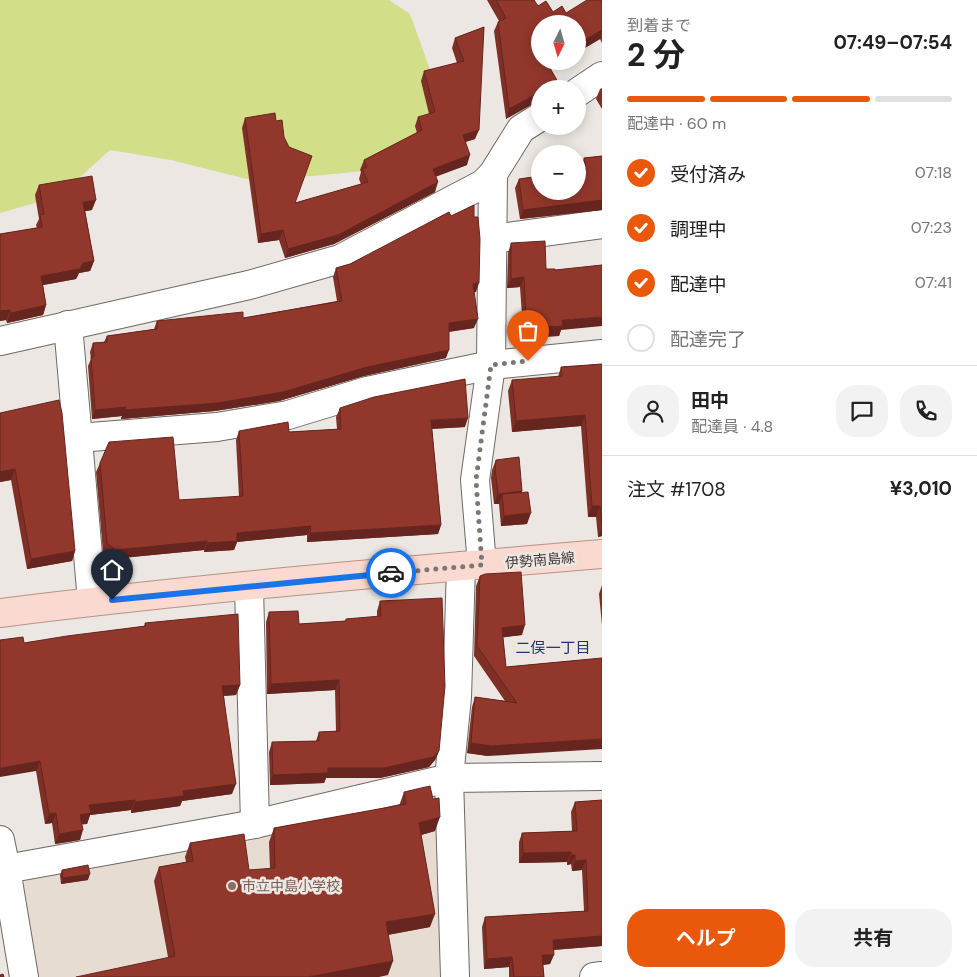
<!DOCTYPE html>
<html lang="ja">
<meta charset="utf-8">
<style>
:root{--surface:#fff;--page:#f2f2f2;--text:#222;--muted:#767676;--line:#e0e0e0;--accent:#ea580c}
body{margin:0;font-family:"DM Sans","Noto Sans JP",sans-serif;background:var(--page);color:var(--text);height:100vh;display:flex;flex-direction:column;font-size:19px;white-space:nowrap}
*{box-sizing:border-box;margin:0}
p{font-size:16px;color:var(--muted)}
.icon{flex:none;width:28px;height:28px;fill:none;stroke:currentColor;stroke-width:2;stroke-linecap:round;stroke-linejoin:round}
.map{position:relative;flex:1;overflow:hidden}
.details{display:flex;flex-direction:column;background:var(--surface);width:375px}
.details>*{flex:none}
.needle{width:32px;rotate:185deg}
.fabs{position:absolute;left:531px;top:15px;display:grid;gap:10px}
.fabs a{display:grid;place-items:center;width:55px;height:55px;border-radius:50%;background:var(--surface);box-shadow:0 2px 12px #0003;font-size:25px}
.pin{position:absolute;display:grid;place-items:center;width:42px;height:42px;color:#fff;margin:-51px -21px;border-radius:50% 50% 50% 0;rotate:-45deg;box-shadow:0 0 5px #0007}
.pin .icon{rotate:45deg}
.courier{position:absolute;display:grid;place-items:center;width:50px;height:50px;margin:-25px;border:4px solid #1a73e8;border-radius:50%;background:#fff;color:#222;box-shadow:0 1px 6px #0007}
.summary em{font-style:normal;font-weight:700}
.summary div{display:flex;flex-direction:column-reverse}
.summary{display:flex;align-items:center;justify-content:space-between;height:85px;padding:0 25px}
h1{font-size:32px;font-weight:700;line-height:38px}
.bar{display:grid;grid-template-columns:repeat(4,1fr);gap:8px 5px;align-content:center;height:60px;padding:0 25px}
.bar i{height:6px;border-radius:4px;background:var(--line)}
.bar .selected{background:var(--accent)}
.bar p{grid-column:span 4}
.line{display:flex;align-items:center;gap:12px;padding:0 25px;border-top:1px solid var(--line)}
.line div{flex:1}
.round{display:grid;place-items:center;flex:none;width:52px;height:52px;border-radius:20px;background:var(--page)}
ol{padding:0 25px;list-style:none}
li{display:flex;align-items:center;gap:15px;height:55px}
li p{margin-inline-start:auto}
li .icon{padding:5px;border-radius:50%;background:var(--accent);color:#fff;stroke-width:4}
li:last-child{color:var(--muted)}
li i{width:28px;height:28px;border:2px solid var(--line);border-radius:50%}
.button{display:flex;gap:10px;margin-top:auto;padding:10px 25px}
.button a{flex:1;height:58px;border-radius:20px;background:var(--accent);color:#fff;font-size:20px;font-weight:700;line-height:58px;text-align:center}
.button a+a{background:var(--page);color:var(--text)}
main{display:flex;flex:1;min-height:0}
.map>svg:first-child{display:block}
.built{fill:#e7dcd1}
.green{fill:#d3de88}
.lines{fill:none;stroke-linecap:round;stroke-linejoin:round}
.street-casing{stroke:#6d6964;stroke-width:30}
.primary-casing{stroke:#b69288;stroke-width:30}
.street{stroke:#fff;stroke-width:28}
.primary{stroke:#fad9d1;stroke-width:28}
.wall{fill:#7e2f26}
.shaded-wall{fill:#66261f}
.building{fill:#92372c;stroke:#66261f}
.done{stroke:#7b7874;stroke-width:5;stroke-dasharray:0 9}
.route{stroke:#1a73e8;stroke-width:6}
.education-dot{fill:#8d6e63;stroke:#ece7e2;stroke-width:2}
.labels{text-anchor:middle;stroke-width:5;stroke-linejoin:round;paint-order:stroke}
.street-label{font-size:14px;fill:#3e3c39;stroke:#ece7e2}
.education-label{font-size:14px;fill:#785e54;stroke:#ece7e2;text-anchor:start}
.neighbourhood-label{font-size:15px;fill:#213169;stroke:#ece7e2}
</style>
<main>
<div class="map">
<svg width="602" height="977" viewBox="0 0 602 977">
<rect width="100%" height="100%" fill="#ece7e2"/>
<polygon class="built" points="428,805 437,816 445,977 36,977 18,896 28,877"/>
<polygon class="green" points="0,0 389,0 410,14 447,117 374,170 323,175 255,181 171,160 110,150 59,196 0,213"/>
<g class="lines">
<g class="street-casing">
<g id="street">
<polyline points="578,92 602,76"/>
<polyline points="492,239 602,224"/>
<polyline points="68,325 92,601"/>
<polyline points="0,341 249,285 340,259 483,184 493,174 521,129 540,117"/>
<polyline points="78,438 217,427 288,415 367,391 491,365 602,354"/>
<polyline points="482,565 475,480 491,365 493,174"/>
<polyline points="249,587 255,824"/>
<polyline points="0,840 6,869 24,977"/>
<polyline points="6,869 255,824 449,778 602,776"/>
<polyline points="455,977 449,778 457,697 461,566"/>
<polyline points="594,977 602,976"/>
</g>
</g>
<g class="primary-casing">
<path id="primary" d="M0,613C200,588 401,571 602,554"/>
</g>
<use href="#street" class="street"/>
<use href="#primary" class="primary"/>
</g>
<g class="wall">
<polygon points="487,0 534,0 538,6 553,12 566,13 602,0 602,43 600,39 578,52 578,24 540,61 562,61 550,68 558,82 555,89 540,89 506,119 494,31 498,22 499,21"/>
<polygon points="484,27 475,139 465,142 467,165 436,176 435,192 334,244 285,258 279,240 258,243 242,128 245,118 276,121 295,203 361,184 359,179 361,172 360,170 364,160 417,133 415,126 418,117 429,114 421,81 424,71 457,63 452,48 455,38"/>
<polygon points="602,88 602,109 596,99 600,89"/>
<polygon points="602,156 602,210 520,219 515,188 519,179 581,171 581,168 584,158"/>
<polygon points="39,185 92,210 85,211 94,261 90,271 79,273 76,279 43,285 46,305 43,315 7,323 6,320 0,321 0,234 37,228 36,225 39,219 35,195"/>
<polygon points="451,216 474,217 476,292 474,292 474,328 449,332 446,358 364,376 279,401 215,411 121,419 122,416 92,419 88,366 91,359 90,352 93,343 104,342 107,336 154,329 157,321 243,318 337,301 333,277 336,268 350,264"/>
<polygon points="511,243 546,269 555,270 561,330 559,336 538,337 537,329 523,330 520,287 507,288 508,253"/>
<polygon points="602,364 602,536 598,537 596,517 588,517 581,426 512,432 508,391 512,380 558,377 561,367"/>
<polygon points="340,408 465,427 432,429 441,525 438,534 307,542 307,535 237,542 234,550 204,552 204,550 111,559 103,552 96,472 100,463 179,500 239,497 236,440 239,431 289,432 337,429 336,417"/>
<polygon points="0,413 75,551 72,561 27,569 11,480 0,482"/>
<polygon points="496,460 522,491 527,524 501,526 499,504 494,504 491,478 492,470"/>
<polygon points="480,576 522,635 503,637 506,667 602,658 488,756 467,753 472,707 475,697 505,701 474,656 476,586"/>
<polygon points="602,585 602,625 599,594"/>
<polygon points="380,601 439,751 435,760 429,767 380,778 326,778 324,783 270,785 269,752 272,742 316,741 319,732 336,731 335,690 267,694 266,622 269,612 299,624 345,621 346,619 377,617 377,611"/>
<polygon points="145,623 240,685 236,695 224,696 232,794 182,801 180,806 131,813 131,810 90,815 87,824 82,824 80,840 55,844 52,823 45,824 36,771 24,643 144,626"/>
<polygon points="404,792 435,831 421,835 430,927 388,935 388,975 168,957 154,881 159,867 186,862 185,857 190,843 249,870 270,869 269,842 274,828 399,806"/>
<polygon points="602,800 602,946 554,950 550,964 543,965 544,977 509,977 509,967 484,969 482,927 485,917 584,911 582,870 572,871 571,864 567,865 567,862 519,863 519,842 522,833 572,831 571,812 575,802"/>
<polygon points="62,870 88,880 61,884 60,875"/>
</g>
<g class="shaded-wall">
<polygon points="602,30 600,39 578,52 578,44"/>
<polygon points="549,61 562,61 543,72 547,63"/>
<polygon points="558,82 555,89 546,89"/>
<polygon points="540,92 540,100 506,119 509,109"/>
<polygon points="479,130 475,139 459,144 463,135"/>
<polygon points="470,155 467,165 430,179 433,169"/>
<polygon points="438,182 435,192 334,244 285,258 288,249"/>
<polygon points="96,200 92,210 80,212 83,202"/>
<polygon points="602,200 602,210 520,219 523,210"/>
<polygon points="283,230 279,240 258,243 261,234"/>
<polygon points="94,261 90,271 79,273 76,279 38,286 41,276 83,263"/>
<polygon points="524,277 520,287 507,288 511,279"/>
<polygon points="479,283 476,292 469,293 473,284"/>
<polygon points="46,305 43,315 7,323 10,313"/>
<polygon points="10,310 6,320 0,321 0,311"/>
<polygon points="602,317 602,326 561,330 559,336 538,337 541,327 562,320"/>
<polygon points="478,319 474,328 446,332 449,323"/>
<polygon points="540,320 537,329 523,330 526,321"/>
<polygon points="449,350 446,358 364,376 279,401 215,411 121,419 122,416 92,419 95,410 367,367"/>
<polygon points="585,415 581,426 512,432 516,421"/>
<polygon points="468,418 465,427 428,429 431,420"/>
<polygon points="15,469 11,480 0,482 0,472"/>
<polygon points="522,491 518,502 502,494 499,504 494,504 498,494"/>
<polygon points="592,506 600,506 596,517 588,517"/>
<polygon points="531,513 527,524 501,526 504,516"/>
<polygon points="441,525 438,534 307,542 310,533"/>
<polygon points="311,526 307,535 237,542 234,550 204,552 207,543 237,533"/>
<polygon points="602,526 602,536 598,537"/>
<polygon points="207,541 204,550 111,559 115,550"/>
<polygon points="75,551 72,561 27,569 31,559"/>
<polygon points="525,625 522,635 499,638 502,628"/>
<polygon points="339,680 335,690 267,694 271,684"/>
<polygon points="240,685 236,695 218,696 222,686"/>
<polygon points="602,739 602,749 488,756 467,753 471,743"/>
<polygon points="439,751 435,760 429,767 380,778 326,778 324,783 270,785 273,775"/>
<polygon points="40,761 36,771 0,777 0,768"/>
<polygon points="236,784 232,794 182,801 180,806 131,813 135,802 183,791"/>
<polygon points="135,800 131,810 90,815 87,824 77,825 80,815 89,805"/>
<polygon points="56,813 52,823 45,824 49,814"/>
<polygon points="440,817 435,831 414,837 419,823"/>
<polygon points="83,830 80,840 55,844 59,834"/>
<polygon points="571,852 567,862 519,863 523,853"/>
<polygon points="571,855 575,855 571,864 567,865"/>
<polygon points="586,860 582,870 572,871 575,861"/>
<polygon points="90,874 88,880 61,884 63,878"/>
<polygon points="435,914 430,927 381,936 386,922"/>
<polygon points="602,936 602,946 550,950 553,940"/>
<polygon points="542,955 554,955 550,964 539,965"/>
<polygon points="512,957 509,967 484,969 487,959"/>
<polygon points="393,961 388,975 379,977 307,977"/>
</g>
<g class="building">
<polygon points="496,0 534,0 538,6 546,1 553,12 562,6 566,13 587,0 602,0 602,30 578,44 578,24 540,24 540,61 549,61 547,63 558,82 546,89 540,89 540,92 509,109 498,22 506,18"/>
<polygon points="484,27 479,130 463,135 470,155 433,169 438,182 338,235 288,249 283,230 261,234 245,118 275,113 276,121 282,120 284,137 289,147 312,156 295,203 368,182 362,169 367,167 364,160 422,130 418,117 435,112 424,71 464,61 455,38"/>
<polygon points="602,156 602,200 523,210 519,179 540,176 540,191 578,191 578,171 586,170 584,158"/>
<polygon points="92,176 96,200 83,202 94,261 83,263 80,269 41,276 46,305 16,312 10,313 10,310 0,311 0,234 42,227 40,215 44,214 39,185"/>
<polygon points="474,205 474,217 478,217 480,239 479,283 473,284 478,319 449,323 449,350 367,367 283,392 218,403 124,410 126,407 95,410 91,357 94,357 93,343 107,342 107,336 157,329 157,321 243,312 243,318 342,301 336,268 350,264 449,212 451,216"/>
<polygon points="545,241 546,269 555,269 555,270 602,265 602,317 562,320 563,326 541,327 540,320 526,321 524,277 511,279 511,243"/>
<polygon points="602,364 602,526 600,506 592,506 585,415 516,421 512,380 562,376 561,367"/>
<polygon points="465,379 468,418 431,420 441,525 310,533 311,526 237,533 237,541 207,543 207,541 115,550 107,543 100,463 109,442 173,437 179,500 243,496 239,431 288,422 289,432 341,429 340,408 374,397"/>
<polygon points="59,400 62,413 75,551 31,559 15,469 0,472 0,413"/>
<polygon points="519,457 522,491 498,494 495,468 496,460"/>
<polygon points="528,492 531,513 504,516 502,494"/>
<polygon points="521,572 525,625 502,628 506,667 602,658 602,739 491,746 471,743 475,697 517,703 477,646 480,576 485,574"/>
<polygon points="442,598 445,686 439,751 433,757 384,768 328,768 328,773 273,775 272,742 319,741 319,732 340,731 339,680 271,684 269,612 298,611 299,624 346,621 346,619 381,616 380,601"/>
<polygon points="238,614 240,685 222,686 236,784 183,791 184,796 135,802 135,800 89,805 91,813 80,815 83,830 59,834 56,813 49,814 40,761 0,768 0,640 23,637 24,643 67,636 146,626 145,623"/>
<polygon points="430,786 433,799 439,798 440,817 419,823 435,914 386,922 393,961 307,977 76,977 175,956 159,867 193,861 190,843 244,834 249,870 275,868 274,828 406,804 404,792"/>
<polygon points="602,800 602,936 553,940 554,955 542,955 544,977 514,977 512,957 487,959 485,917 588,911 586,860 575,861 575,855 571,855 571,852 523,853 522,833 577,831 575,802"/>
<polygon points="88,865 90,874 63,878 62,870"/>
<polygon points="3,974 4,977 0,977 0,975"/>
</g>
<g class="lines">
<polyline class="done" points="391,573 482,565 476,480 491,365 528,361"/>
<polyline class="route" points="112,600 391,573"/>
</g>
<circle class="education-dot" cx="232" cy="886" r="5"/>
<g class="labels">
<g class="street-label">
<text transform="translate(540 560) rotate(-5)" y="5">伊勢南島線</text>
</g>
<g class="education-label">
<text x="242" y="891">市立中島小学校</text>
</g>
<g class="neighbourhood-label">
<text x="553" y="653">二俣一丁目</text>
</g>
</g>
</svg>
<div class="fabs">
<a><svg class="needle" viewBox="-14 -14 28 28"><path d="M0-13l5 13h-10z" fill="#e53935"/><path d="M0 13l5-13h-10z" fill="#767676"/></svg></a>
<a>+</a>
<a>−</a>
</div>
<div class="pin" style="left:528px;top:361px;background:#ea580c"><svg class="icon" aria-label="bag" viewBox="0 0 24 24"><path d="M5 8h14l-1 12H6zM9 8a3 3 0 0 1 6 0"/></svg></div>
<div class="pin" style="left:112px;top:600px;background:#1f2937"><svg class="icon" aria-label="home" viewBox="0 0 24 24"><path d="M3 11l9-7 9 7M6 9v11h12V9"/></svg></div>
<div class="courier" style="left:391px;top:573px"><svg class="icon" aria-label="car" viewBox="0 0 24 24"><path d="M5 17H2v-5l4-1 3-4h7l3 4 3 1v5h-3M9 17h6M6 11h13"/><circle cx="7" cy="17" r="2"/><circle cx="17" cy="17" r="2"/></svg></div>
</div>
<section class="details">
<div class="summary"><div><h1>2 分</h1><p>到着まで</p></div><em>07:49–07:54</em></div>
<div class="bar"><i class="selected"></i><i class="selected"></i><i class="selected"></i><i></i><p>配達中 · 60 m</p></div>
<ol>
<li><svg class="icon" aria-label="check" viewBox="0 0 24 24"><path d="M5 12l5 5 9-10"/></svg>受付済み<p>07:18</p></li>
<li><svg class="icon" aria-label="check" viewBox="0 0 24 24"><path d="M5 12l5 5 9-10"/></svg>調理中<p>07:23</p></li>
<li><svg class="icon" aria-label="check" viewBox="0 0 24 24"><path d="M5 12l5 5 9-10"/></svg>配達中<p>07:41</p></li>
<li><i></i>配達完了</li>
</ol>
<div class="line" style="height:90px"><a class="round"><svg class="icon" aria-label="person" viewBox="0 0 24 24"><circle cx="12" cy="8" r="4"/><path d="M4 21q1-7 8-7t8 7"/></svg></a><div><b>田中</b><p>配達員 · 4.8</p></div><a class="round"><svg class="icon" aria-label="chat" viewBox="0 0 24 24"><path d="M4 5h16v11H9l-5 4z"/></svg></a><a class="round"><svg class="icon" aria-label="phone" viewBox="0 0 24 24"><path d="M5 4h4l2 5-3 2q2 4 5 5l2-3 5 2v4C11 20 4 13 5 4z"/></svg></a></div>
<div class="line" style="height:65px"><div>注文 #1708</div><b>¥3,010</b></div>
<div class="button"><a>ヘルプ</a><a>共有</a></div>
</section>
</main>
